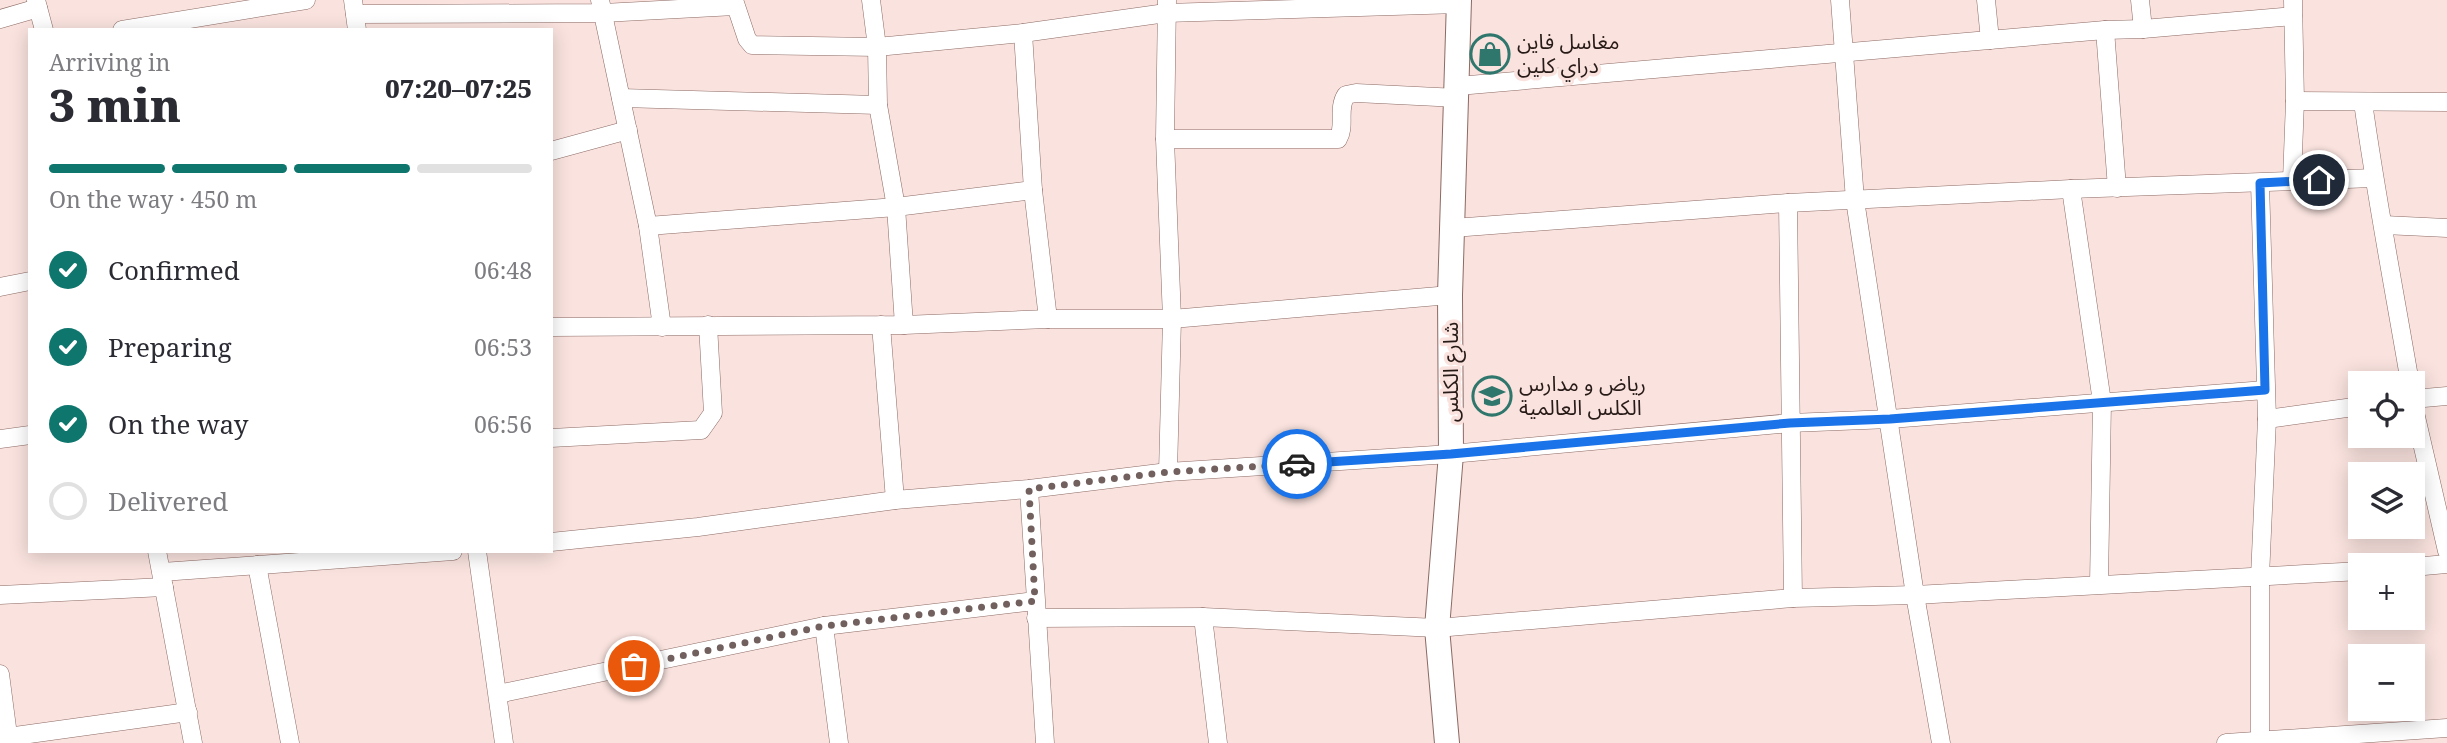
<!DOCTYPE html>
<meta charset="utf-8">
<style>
:root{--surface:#fff;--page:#f2f2f3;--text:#2b2b33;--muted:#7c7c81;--line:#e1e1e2;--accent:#0f766e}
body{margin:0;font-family:"Noto Serif","Noto Sans Arabic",serif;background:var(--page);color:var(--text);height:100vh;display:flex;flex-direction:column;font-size:26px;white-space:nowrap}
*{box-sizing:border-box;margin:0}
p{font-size:23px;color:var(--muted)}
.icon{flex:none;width:38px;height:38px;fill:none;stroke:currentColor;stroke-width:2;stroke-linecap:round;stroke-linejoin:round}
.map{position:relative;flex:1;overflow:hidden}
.side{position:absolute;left:28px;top:28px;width:525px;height:525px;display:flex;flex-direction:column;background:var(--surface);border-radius:0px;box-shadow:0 4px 18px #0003}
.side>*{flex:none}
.controls{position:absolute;left:2348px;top:371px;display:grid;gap:14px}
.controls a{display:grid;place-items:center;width:77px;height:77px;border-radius:0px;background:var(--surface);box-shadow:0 4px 18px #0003;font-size:35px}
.pin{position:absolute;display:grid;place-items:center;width:60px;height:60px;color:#fff;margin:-30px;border:4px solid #fff;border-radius:50%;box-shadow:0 2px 7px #0007}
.courier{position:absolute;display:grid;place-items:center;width:70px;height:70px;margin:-35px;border:5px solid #1a73e8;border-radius:50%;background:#fff;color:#222;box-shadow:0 2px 9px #0007}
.summary em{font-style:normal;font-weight:800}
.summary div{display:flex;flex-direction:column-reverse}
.summary{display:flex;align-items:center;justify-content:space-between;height:119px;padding:0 21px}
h1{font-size:46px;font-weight:800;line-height:52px}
.bar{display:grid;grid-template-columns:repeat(4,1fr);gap:10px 7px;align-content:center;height:84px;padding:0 21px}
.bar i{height:9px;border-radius:5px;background:var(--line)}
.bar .active{background:var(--accent)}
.bar p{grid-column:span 4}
ol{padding:0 21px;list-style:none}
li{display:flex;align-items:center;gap:21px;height:77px}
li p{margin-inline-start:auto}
li .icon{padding:7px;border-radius:50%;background:var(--accent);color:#fff;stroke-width:4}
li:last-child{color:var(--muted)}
li i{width:38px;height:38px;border:4px solid var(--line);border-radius:50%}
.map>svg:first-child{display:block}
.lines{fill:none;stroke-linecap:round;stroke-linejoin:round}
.street-casing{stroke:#8c6a64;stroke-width:19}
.secondary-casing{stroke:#8c6a64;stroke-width:26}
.street{stroke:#fff;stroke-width:18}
.secondary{stroke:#fff;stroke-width:24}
.done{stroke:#71605d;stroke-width:7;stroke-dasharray:0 12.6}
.route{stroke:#1a73e8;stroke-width:9}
.labels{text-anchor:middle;stroke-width:7;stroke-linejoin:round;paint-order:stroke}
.poi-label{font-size:21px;fill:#271a17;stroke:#fae3df;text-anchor:start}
.street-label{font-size:21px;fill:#271a17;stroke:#fae3df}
</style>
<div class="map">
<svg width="2447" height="743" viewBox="0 0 2447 743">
<rect width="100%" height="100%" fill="#fae3df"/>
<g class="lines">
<g class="street-casing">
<g id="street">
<polyline points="36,0 44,30"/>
<polyline points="353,0 357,30"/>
<polyline points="600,0 648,226 662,327"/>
<polyline points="734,0 747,39 752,45 877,47 1023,33 1166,13 1459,4"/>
<polyline points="871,0 877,47 878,105 896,207 904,325"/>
<polyline points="1167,0 1165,139 1172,319 1168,472"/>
<polyline points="1840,0 1855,200 1915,595 1941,743"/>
<polyline points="1986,0 1990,40"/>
<polyline points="2140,0 2143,29"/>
<polyline points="355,14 603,13 735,6"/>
<polyline points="0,19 38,8"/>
<polyline points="122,30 306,0"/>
<polyline points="2105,30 2117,188"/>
<polyline points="1023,33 1033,190 1048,319"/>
<polyline points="1458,86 2105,30 2143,29 2293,16"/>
<polyline points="621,98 878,105"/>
<polyline points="2295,101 2447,102"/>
<path d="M2363,102C2376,196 2394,289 2410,383"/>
<path d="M1165,139H1338C1346,126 1337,109 1346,95L1356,93L1458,98"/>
<polyline points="551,151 628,130"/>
<polyline points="2292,180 2295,101 2293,0"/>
<polyline points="2071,189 2102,402 2099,584"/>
<polyline points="1788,203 1793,598"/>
<polyline points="2384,225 2447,228"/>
<polyline points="648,226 896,207 1033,190"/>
<polyline points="1453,228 1788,203 2071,189 2374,178"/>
<polyline points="0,287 30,281"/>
<polyline points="881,325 895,500"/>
<polyline points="551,327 904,325 1048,319 1172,319 1450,295"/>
<polyline points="2413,399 2447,396"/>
<polyline points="2413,404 2447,551"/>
<polyline points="2267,419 2361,406"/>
<polyline points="551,438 701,430 713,413 708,325"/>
<polyline points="0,439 30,435"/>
<polyline points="1029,489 1045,743"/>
<polyline points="551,542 698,527 895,500 1029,489 1168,472 1451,454 1790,423 1890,419 2265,390"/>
<polyline points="157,551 193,743"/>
<polyline points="477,551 504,743"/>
<polyline points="257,565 290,743"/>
<polyline points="2413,567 2447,564"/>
<polyline points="162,572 453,551"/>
<polyline points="0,595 164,587"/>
<polyline points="1203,617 1218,743"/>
<polyline points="1036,618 1203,617 1437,628 1793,598 1915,595 2361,571"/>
<polyline points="824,626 839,743"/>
<polyline points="0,674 9,743"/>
<polyline points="498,694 824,626 1035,601"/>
<polyline points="8,737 188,712"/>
<polyline points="2260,741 2260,577 2267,419 2260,183"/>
<polyline points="2226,743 2447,728"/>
</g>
</g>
<g class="secondary-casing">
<polyline id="secondary" points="1447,743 1437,628 1451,454 1450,295 1459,0"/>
</g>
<use href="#street" class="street"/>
<use href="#secondary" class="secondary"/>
</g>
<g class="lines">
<polyline class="done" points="634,666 824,626 1035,601 1029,489 1168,472 1297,464"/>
<polyline class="route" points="1297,464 1451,454 1790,423 1890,419 2265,390 2260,183 2319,180"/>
</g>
<defs>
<g id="shop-ring" transform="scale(2.0125)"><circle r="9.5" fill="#fae3df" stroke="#2f766c" stroke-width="1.5"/><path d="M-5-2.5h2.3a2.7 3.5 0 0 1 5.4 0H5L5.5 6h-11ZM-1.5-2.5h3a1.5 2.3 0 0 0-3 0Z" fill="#2f766c"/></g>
<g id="school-ring" transform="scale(2.0125)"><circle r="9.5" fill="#fae3df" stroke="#2f766c" stroke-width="1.5"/><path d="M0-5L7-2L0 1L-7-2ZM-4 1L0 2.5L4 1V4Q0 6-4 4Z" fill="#2f766c"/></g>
</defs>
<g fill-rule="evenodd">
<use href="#shop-ring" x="1490" y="54"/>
<use href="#school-ring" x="1492" y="396"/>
</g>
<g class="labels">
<g class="poi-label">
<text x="1517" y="49">مغاسل فاين<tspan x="1517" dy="24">دراي كلين</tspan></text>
<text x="1519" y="391">رياض و مدارس<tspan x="1519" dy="24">الكلس العالمية</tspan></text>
</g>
<g class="street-label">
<text transform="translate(1451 372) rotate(-90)" y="7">شارع الكلس</text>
</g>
</g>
</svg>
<div class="controls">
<a><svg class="icon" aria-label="locate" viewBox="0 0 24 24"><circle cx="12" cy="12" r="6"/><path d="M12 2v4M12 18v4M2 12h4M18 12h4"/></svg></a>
<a><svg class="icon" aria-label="layers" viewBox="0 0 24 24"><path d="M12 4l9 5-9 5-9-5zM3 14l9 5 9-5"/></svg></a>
<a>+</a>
<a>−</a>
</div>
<div class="pin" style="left:634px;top:666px;background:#ea580c"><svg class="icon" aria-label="bag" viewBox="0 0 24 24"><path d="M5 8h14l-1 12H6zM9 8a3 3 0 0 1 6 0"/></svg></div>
<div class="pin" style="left:2319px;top:180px;background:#1f2937"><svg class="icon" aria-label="home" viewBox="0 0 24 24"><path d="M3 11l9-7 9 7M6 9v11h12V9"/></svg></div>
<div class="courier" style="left:1297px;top:464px"><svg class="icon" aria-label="car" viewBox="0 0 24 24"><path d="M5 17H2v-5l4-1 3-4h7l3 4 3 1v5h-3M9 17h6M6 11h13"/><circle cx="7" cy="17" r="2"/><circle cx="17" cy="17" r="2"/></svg></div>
<section class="side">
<div class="summary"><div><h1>3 min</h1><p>Arriving in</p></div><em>07:20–07:25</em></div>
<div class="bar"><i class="active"></i><i class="active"></i><i class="active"></i><i></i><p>On the way · 450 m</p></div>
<ol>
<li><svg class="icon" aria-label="check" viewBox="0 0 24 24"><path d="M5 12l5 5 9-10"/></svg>Confirmed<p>06:48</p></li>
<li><svg class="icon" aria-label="check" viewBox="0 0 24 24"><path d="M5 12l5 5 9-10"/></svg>Preparing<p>06:53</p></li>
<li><svg class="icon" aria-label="check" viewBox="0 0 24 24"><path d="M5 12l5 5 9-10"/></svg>On the way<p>06:56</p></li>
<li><i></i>Delivered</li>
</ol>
</section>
</div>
